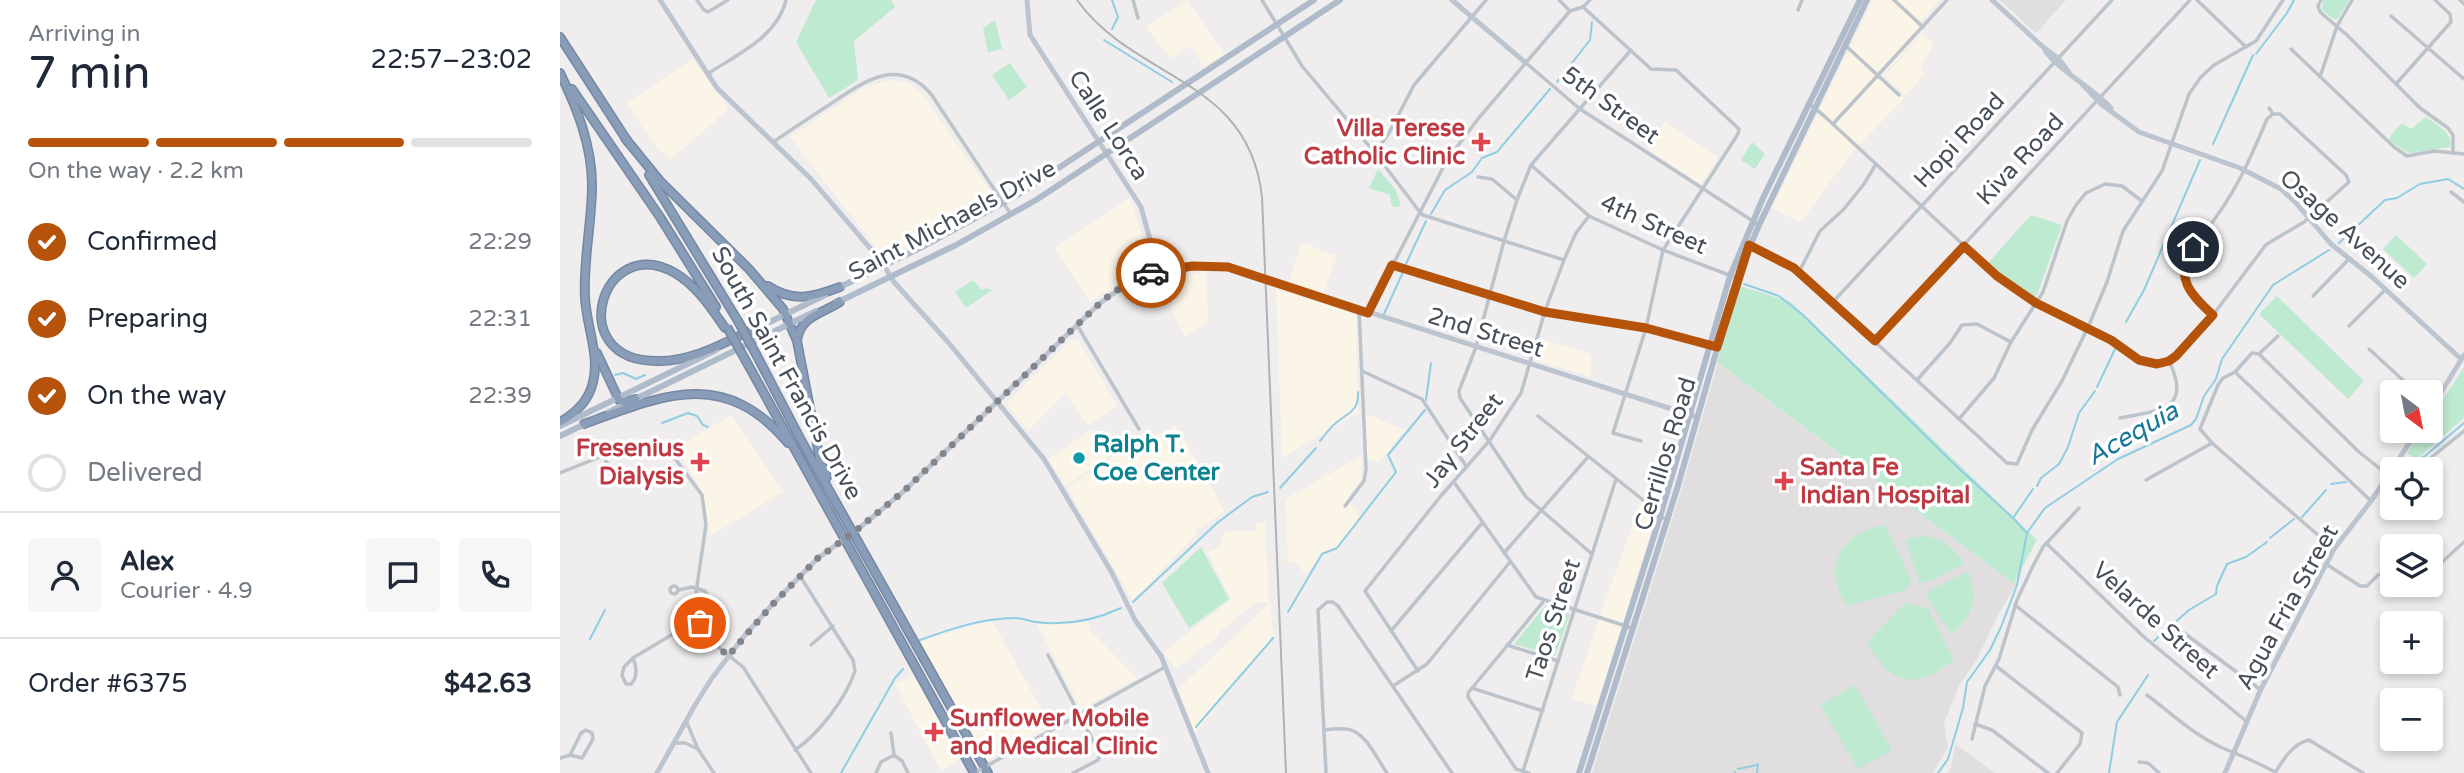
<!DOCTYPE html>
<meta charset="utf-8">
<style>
:root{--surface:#fff;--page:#f6f6f7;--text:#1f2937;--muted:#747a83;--line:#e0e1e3;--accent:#b45309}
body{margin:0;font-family:"Varela Round",sans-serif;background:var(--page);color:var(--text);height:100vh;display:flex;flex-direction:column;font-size:26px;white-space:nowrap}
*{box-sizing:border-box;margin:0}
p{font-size:23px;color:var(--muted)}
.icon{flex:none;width:38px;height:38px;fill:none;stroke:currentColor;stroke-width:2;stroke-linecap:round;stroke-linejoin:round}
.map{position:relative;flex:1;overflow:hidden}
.drawer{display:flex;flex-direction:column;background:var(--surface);width:560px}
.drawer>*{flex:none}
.needle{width:46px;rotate:148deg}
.tools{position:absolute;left:1820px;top:380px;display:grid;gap:14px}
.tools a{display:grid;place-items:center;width:63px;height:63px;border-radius:7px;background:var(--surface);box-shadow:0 4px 10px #0003;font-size:35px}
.pin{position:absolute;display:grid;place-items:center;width:60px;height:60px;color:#fff;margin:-30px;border:4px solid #fff;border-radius:50%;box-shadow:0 2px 7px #0007}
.courier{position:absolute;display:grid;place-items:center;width:70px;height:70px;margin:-35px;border:5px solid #b45309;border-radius:50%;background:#fff;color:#222;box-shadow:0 2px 9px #0007}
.head em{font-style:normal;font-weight:600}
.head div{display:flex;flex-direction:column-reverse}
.head{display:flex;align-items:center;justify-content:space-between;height:119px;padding:0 28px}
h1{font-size:46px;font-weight:600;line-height:52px}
.bar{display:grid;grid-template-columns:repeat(4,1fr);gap:10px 7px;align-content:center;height:84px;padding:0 28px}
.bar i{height:9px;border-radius:5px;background:var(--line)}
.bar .on{background:var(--accent)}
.bar p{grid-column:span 4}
.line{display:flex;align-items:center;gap:18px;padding:0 28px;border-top:2px solid var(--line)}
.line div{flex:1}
.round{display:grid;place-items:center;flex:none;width:74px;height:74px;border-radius:7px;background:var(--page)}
ol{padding:0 28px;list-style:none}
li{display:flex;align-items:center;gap:21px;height:77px}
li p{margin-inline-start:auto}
li .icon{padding:7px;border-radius:50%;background:var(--accent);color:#fff;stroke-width:4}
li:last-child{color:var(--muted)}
li i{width:38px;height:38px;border:4px solid var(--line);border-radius:50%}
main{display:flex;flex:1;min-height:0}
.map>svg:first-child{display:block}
.commercial{fill:#faf5e7}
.education{fill:#e0dede}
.green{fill:#beead1}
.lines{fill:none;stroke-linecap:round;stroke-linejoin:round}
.stream{stroke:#8fcde3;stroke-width:2}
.highway-casing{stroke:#7488a3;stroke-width:10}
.street{stroke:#bcc3cb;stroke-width:3.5}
.secondary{stroke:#bcc4cf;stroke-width:5}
.primary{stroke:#afbbca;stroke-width:6}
.highway{stroke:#899db8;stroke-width:7}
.rail{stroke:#b0b2b7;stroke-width:2}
.highway-bridge-casing{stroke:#7488a3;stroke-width:10;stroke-linecap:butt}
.highway-bridge{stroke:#899db8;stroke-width:7}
.done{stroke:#82868c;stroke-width:7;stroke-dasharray:0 12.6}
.route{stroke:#b45309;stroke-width:9}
.health-dot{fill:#e0444e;stroke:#fff;stroke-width:2.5}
.culture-dot{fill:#0f9aa8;stroke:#fff;stroke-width:2.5}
.labels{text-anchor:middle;stroke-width:7;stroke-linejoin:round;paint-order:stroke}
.street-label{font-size:24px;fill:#474f58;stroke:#fff}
.health-label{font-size:24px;font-weight:bold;fill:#be3a42;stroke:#fff;text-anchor:end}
.culture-label{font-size:24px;font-weight:bold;fill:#0d838f;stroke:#fff;text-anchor:start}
.water-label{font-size:26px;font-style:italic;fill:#19789a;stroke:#fff}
</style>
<main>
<section class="drawer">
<div class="head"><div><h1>7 min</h1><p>Arriving in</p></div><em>22:57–23:02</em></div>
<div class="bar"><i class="on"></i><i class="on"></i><i class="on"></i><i></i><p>On the way · 2.2 km</p></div>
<ol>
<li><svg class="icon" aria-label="check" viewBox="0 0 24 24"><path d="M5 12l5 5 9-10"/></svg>Confirmed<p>22:29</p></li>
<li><svg class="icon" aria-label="check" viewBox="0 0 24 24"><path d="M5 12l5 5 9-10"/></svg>Preparing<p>22:31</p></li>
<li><svg class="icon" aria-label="check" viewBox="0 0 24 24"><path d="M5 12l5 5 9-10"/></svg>On the way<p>22:39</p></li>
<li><i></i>Delivered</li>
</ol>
<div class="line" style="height:126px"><a class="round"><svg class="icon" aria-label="person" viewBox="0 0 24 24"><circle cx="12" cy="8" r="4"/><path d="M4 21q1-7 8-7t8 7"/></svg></a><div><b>Alex</b><p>Courier · 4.9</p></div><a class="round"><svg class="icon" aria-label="chat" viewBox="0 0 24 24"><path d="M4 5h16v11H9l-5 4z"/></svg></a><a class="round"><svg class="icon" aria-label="phone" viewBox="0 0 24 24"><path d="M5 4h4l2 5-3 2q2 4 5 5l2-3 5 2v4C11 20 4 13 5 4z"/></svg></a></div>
<div class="line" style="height:91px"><div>Order #6375</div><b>$42.63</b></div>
</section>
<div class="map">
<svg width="1904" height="773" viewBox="0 0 1904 773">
<rect width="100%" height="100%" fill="#efeded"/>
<g class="commercial">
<polygon points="628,0 664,54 644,67 631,46 611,59 586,27"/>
<polygon points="1313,0 1380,0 1357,25 1363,32 1321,77 1345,98 1293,151 1241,222 1212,208"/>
<polygon points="1363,34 1375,44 1360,68 1365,74 1346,96 1324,76"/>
<polygon points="133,59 169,109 110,160 92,142 66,103"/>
<polygon points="328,80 346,82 360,91 437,201 324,258 230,137 305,87"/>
<polygon points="1104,122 1158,157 1141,184 1087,149"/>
<polygon points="570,197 591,263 530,302 495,248"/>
<polygon points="742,242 777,256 763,293 729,281"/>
<polygon points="646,271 648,323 624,336 598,281"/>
<polygon points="716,289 796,314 798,413 722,458"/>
<polygon points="981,339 1031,354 1031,377 975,360"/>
<polygon points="511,340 518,340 557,405 529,426 505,393 468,431 448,406 448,402"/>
<polygon points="806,414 845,430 819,463 807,459"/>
<polygon points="171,415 223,492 150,536 138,485 116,447"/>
<polygon points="616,425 665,511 636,531 637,534 573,601 507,488 581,437 585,442"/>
<polygon points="532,429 550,456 506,486 488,459"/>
<polygon points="801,456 801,480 788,497 800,517 788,534 774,549 763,551 746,576 737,562 728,563 725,499"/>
<polygon points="1080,503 1096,516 1037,706 1011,699"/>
<polygon points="705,522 709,602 695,603 661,630 656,638 615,669 603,652 671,600 648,552 658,548 665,531 696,531 696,523"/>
<polygon points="710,603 713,637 635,733 618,689"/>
<polygon points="432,620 490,726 426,761 360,642"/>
<polygon points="527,621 531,631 577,678 521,709 477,624"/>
<polygon points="353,675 400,760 381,771 335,684"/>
</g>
<g class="education">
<polygon points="1440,0 1506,0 1476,33"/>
<polygon points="1158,363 1456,585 1439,613 1417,659 1399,686 1384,723 1388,747 1373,773 1032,773 1118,501"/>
<polygon points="1395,744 1435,773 1387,773 1391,768"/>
</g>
<g class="green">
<polygon points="256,0 331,0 335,7 294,41 298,80 269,98 236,42"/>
<polygon points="1763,0 1789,0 1779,17 1775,20 1762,10"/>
<polygon points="435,20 442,49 428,52 423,28"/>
<polygon points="450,63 467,87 449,100 432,75"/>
<path d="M1866,117C1878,126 1891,131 1891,147L1848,153L1829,140L1831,135L1842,123L1851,129Z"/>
<polygon points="1192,142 1205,154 1195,169 1181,160"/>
<polygon points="818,169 835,189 840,202 839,207 834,207 831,204 830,195 809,188"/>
<polygon points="1471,215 1502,225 1477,295 1471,297 1428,263"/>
<polygon points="1836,235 1867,264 1854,278 1823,249"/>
<polygon points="413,280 422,290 426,288 432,290 406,308 395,292"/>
<polygon points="1180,286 1231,302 1477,540 1455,581 1456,585 1157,362"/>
<polygon points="1717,296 1804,381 1788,399 1699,314"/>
<polygon points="1904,367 1904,418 1856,460 1847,453 1862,431 1871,430 1871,418"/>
<path d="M1325,525L1351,580L1345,590L1287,606C1262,567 1280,532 1325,525Z"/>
<path d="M1363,536C1383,539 1394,547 1404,564L1366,583L1359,582L1345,539Z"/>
<polygon points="641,547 669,599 629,628 602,583"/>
<path d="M1408,571C1418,596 1414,617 1391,634L1367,597L1369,591Z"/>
<path d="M1345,603L1368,608L1394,660C1355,691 1330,686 1307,642Z"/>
<polygon points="985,606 1010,614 995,656 954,644"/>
<polygon points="1295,685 1332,750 1298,769 1260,705"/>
</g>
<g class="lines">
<g class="stream">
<polyline points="552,29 558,17 552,0"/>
<polyline points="544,40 612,82"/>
<polyline points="1696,54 1727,13 1734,0"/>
<polyline points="997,82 1030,40 1032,22"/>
<polyline points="1653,144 1693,55"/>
<polyline points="871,214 885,190 912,172 922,158 937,152 990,89"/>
<polyline points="376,221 382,223"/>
<polyline points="1779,243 1825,200 1837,198 1860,184 1888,179 1904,189"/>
<polyline points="846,264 866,221"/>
<polyline points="1184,284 1219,296 1243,315 1393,463 1453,518"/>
<polyline points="824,314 843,272"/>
<polyline points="1566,322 1584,290 1640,160"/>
<polyline points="55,375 63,373 76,379 85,375"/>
<polyline points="1537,387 1555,349"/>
<polyline points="866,400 871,363"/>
<polyline points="102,423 128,413 137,416 143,425 148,427"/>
<path d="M760,441C765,435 770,427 776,423C789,412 799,411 798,392"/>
<polyline points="1845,467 1865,456 1904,423"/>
<polyline points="1771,484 1786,482"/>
<polyline points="1477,486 1481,478 1499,464 1508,447 1519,413 1535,391"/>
<polyline points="720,488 756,448"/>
<polyline points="1742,517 1766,490"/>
<polyline points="1466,532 1453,518 1473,489"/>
<polyline points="1710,538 1734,519"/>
<polyline points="573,602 657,523 692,497 708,492"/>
<polyline points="728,612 762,554 777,548 836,472 828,455 865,410"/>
<polyline points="30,639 45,610"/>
<path d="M360,640C391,629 422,618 455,618C462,618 469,621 476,622C505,626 535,620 561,608"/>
<polyline points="1594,641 1629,610 1656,594 1657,586 1667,564 1686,557 1707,542"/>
<polyline points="636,727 713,638"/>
<polyline points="1178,769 1197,765"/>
<polyline points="281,773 335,678 343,669"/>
<polyline points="1175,773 1175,772"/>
<polyline points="1197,773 1198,764"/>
<polyline points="1378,773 1388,759 1403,708 1407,682 1430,650 1441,627 1457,585 1467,533 1485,508 1558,459 1631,425 1636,419 1644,396 1656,379 1662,359 1713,285 1769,250"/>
<polyline points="1549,773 1557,722 1588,675"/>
</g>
<g class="highway-casing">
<g id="highway">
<polyline points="0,37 68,142"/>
<path d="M0,73C17,108 32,146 32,185C32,223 23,260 25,297C26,325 40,355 33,382C29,400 16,413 0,422"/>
<polyline points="12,89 100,217 156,307"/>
<polyline points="65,138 100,181 189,269 223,309 237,341 260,460 267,477"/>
<polyline points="89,175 178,321"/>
<path d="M208,286C233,303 254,297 280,287"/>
<path d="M165,328C151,308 137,286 115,273C42,231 2,361 97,361C134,362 169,340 202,325"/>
<path d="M237,340C241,316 261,314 280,302"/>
<polyline points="37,353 59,400 64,402 76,399"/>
<polyline points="197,356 242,442 428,773"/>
<polyline points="186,361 414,773"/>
<path d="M24,424C103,395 164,367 228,443"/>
</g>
</g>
<g class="street">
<polyline points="137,0 144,10 148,12 168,0"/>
<polyline points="573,0 578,18"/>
<polyline points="702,0 742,66 815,153 859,211 863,215 1004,260"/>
<polyline points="999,0 1010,11"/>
<polyline points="1334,0 1363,27"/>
<polyline points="1637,0 1686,47"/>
<polyline points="1761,0 1758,6 1760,12 1787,35 1860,108 1888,128 1893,135 1893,152"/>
<polyline points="1900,0 1904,4"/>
<polyline points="1023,7 1091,69 1116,70 1179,129 1178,134 1103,250 1086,328 1053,433 1081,441"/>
<polyline points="1238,10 1242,0"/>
<polyline points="1831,16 1904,79"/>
<polyline points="1286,46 1339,95"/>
<polyline points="1731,49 1834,147 1847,156 1874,151 1904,154"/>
<polyline points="966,63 1020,109 1199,225"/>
<path d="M149,73C178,54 217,37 226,0"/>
<polyline points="1760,77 1777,26 1792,0"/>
<polyline points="1836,84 1891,22 1890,14 1875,0"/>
<path d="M1249,104L1263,115L1437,276L1476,303L1551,340L1579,361L1592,364L1609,361L1620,353L1649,320L1653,315L1705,246L1707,244L1744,222L1789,182L1786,175L1720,114H1713L1707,119C1689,162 1674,196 1644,233C1635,245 1624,255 1624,271C1624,291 1639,303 1653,315"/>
<polyline points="1709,108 1713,114"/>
<polyline points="1273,124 1387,0"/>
<path d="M213,142C231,130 250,117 269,105C302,83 337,55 371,94L450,213"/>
<polyline points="815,153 829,133 854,85 926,0"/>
<polyline points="971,165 1029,216 1103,250 1177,278"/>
<polyline points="918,177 932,179 957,200"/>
<polyline points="1891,192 1904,202"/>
<polyline points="1191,246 1239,272 1447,463 1457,464 1472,430 1502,381 1529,325 1547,282 1563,231 1602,171 1629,94 1641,77 1654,65 1696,41 1723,0"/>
<polyline points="832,265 985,311 1086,328 1157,347"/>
<polyline points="1239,272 1260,231 1284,209 1304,184 1316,164"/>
<polyline points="1753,296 1790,258"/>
<polyline points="1272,303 1552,0"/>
<polyline points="809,311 887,160 918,119 1010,11 1023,7 1030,0"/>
<polyline points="517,325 579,429"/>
<polyline points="1789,326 1826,289"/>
<polyline points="1315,341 1630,0"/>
<polyline points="1809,349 1856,392"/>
<polyline points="1699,354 1799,452 1828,475 1832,476"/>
<polyline points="802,371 862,399 906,466"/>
<polyline points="1675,372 1810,500"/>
<polyline points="1357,380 1390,343 1402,325 1417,324 1451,342"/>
<polyline points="978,416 1083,500 1100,517 1107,519"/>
<path d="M1560,418C1599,410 1633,411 1609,361"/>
<polyline points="1399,419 1434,378 1451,342 1483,292 1507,221 1516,205 1526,193 1545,184 1562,186 1582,201"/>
<polyline points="1652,443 1774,549"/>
<polyline points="40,457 79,442 99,445 111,453 142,495 146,525 135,599 140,623 152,642 183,667 251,773"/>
<polyline points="1857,469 1904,431"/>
<polyline points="0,473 40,457 44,458 58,479"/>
<polyline points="1586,480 1652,443 1640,429 1658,385 1663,378 1675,372 1692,353 1699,354 1718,336"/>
<polyline points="894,482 976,597 1072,628"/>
<polyline points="785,506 804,481 806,469 799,310"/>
<polyline points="1486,543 1584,637 1686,721"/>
<polyline points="944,553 1028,457"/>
<polyline points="1032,554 966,497 900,398 899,391 916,347 944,241 957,200 971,165 1071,50"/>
<polyline points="1766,564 1800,586 1807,586 1818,575 1832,569"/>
<polyline points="1871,567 1881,563 1904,542"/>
<circle cx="114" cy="590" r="4"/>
<polyline points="1455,605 1558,687 1560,695"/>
<polyline points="831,631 922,523"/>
<polyline points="1624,633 1701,690"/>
<polyline points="251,645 273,626"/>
<polyline points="947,645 998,661"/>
<polyline points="488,655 540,754 538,760 513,773"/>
<path d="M73,658C77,668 78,677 71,684H66L62,675L64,667L73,658L138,619L153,613L154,607L145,591L132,587L119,590"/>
<polyline points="1436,666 1522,733 1520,744 1497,773"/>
<polyline points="858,671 805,591 880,497 930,440 961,393 985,311 1004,260 1016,233 1029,216"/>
<polyline points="833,686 867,664 950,562"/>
<polyline points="912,688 983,711"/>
<path d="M1587,695C1611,713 1636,737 1665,749C1682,756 1699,763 1715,772"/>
<polyline points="127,723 138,749 154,773"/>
<polyline points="1415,724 1432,730 1488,773"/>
<path d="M764,730C771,729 779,728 786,729C805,730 817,759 827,773"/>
<polyline points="331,733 334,755"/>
<polyline points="1412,739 1425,686 1439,659 1457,600 1473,566 1483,547 1519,508"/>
<polyline points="114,743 125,743 136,748"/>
<path d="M235,750C259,734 286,698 295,671L293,660L240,576"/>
<polyline points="0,758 10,755 22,758 33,739 32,733 26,730 21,733 10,755"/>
<polyline points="1579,762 1588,763 1599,773"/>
<polyline points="963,771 1056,479"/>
<polyline points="316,773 321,762 334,755 342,761 348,773"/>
<polyline points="414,773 605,667"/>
<polyline points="766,773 758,610 767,602 773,602 778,606 892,773"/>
<polyline points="969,773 956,769 908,697 908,693 983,602"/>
<path d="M1715,773C1723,760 1732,744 1749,740L1803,773"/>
</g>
<g class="secondary">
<polyline points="100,0 157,88 251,179 321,261 334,282 388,342 484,459 552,573 575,620 601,656 648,773"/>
<polyline points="467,0 470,35 581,207 599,272"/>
<polyline points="892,0 966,63"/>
<polyline points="1432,0 1483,47 1498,58 1509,72"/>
<path d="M1485,51C1503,74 1531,86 1551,108"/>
<polyline points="1522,84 1541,104 1579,132 1680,168 1721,189 1736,203 1771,244 1812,277 1901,359"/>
<polyline points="1871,409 1904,355"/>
<path d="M97,773L135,705L152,678L185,635L212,605L258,558L297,530L344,491L539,304C576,273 621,263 668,267L1137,417"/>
<polyline points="1665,773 1700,691 1774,549 1811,501 1858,430"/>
</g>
<g class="primary">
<polyline points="278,288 362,247 459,194 754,0"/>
<polyline points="276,303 396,245 476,200 780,0"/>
<polyline points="199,327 265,295"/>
<polyline points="49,412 256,311"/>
<polyline points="0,426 156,350"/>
<polyline points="0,436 27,423"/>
<polyline points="1019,773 1100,517 1170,276 1203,198 1300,0"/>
<polyline points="1027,773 1117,489 1179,272 1199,225 1307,0"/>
</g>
<use href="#highway" class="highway"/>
<path class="rail" d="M517,0C575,81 689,77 702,197L726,773"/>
<g class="highway-bridge-casing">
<g id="highway-bridge">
<polyline points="178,321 197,356"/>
<polyline points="167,327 186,361"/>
</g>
</g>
<use href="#highway-bridge" class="highway-bridge"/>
</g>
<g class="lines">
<polyline class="done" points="140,623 148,637 168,656 212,605 258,558 293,533 344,491 539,304 555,291 591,273"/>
<path class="route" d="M591,273L632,266L668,267L808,313L832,265L985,312L1086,328L1157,347L1189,245L1234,268L1315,341L1404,246L1437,276L1476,303L1551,340L1579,360L1597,364L1609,361L1616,356L1653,315C1631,295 1613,277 1633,247"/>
</g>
<g class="health-dot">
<path d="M917.5 131.5h7v7h7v7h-7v7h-7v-7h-7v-7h7z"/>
<path d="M136.5 451.5h7v7h7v7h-7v7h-7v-7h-7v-7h7z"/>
<path d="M1220.5 470.5h7v7h7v7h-7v7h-7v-7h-7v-7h7z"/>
<path d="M370.5 721.5h7v7h7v7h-7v7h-7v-7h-7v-7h7z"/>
</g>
<circle class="culture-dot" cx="519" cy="458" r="7"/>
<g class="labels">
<g class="street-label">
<text transform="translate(1051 105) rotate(36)" y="8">5th Street</text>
<text transform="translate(549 125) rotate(57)" y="8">Calle Lorca</text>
<text transform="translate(1399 140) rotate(-47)" y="8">Hopi Road</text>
<text transform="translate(1460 159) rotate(-47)" y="8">Kiva Road</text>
<text transform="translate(392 220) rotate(-28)" y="8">Saint Michaels Drive</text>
<text transform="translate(1094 224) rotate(24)" y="8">4th Street</text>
<text transform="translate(1785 229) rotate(42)" y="8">Osage Avenue</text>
<text transform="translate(926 332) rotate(17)" y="8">2nd Street</text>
<text transform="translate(227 373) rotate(61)" y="8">South Saint Francis Drive</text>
<text transform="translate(903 440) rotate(-52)" y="8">Jay Street</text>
<text transform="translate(1105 454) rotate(-73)" y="8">Cerrillos Road</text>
<text transform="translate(1727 607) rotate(-61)" y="8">Agua Fria Street</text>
<text transform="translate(993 620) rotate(-72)" y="8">Taos Street</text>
<text transform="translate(1596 620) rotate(42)" y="8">Velarde Street</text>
</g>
<g class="health-label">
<text x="905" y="136">Villa Terese<tspan x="905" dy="28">Catholic Clinic</tspan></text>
<text x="124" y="456">Fresenius<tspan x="124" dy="28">Dialysis</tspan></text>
<text x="1240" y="475" text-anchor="start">Santa Fe<tspan x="1240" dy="28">Indian Hospital</tspan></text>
<text x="390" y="726" text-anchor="start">Sunflower Mobile<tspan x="390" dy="28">and Medical Clinic</tspan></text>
</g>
<g class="culture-label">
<text x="533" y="452">Ralph T.<tspan x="533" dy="28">Coe Center</tspan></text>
</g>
<g class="water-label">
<text transform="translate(1572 433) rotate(-30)" y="9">Acequia</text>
</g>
</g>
</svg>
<div class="tools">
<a><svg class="needle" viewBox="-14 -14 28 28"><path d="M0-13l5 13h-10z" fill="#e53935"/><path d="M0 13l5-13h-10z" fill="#747a83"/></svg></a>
<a><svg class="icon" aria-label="locate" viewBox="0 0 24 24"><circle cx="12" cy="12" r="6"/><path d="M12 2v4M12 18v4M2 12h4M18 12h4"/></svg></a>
<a><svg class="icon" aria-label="layers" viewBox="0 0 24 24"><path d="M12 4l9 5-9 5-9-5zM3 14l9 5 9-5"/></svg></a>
<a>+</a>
<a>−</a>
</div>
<div class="pin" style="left:140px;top:623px;background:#ea580c"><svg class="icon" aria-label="bag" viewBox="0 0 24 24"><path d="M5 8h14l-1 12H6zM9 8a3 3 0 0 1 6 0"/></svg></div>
<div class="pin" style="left:1633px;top:247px;background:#1f2937"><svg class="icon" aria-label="home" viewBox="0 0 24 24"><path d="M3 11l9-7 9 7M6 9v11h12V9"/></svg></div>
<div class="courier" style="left:591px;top:273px"><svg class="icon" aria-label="car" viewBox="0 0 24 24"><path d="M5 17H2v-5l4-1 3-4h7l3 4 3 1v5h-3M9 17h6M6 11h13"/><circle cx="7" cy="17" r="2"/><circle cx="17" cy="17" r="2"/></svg></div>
</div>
</main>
